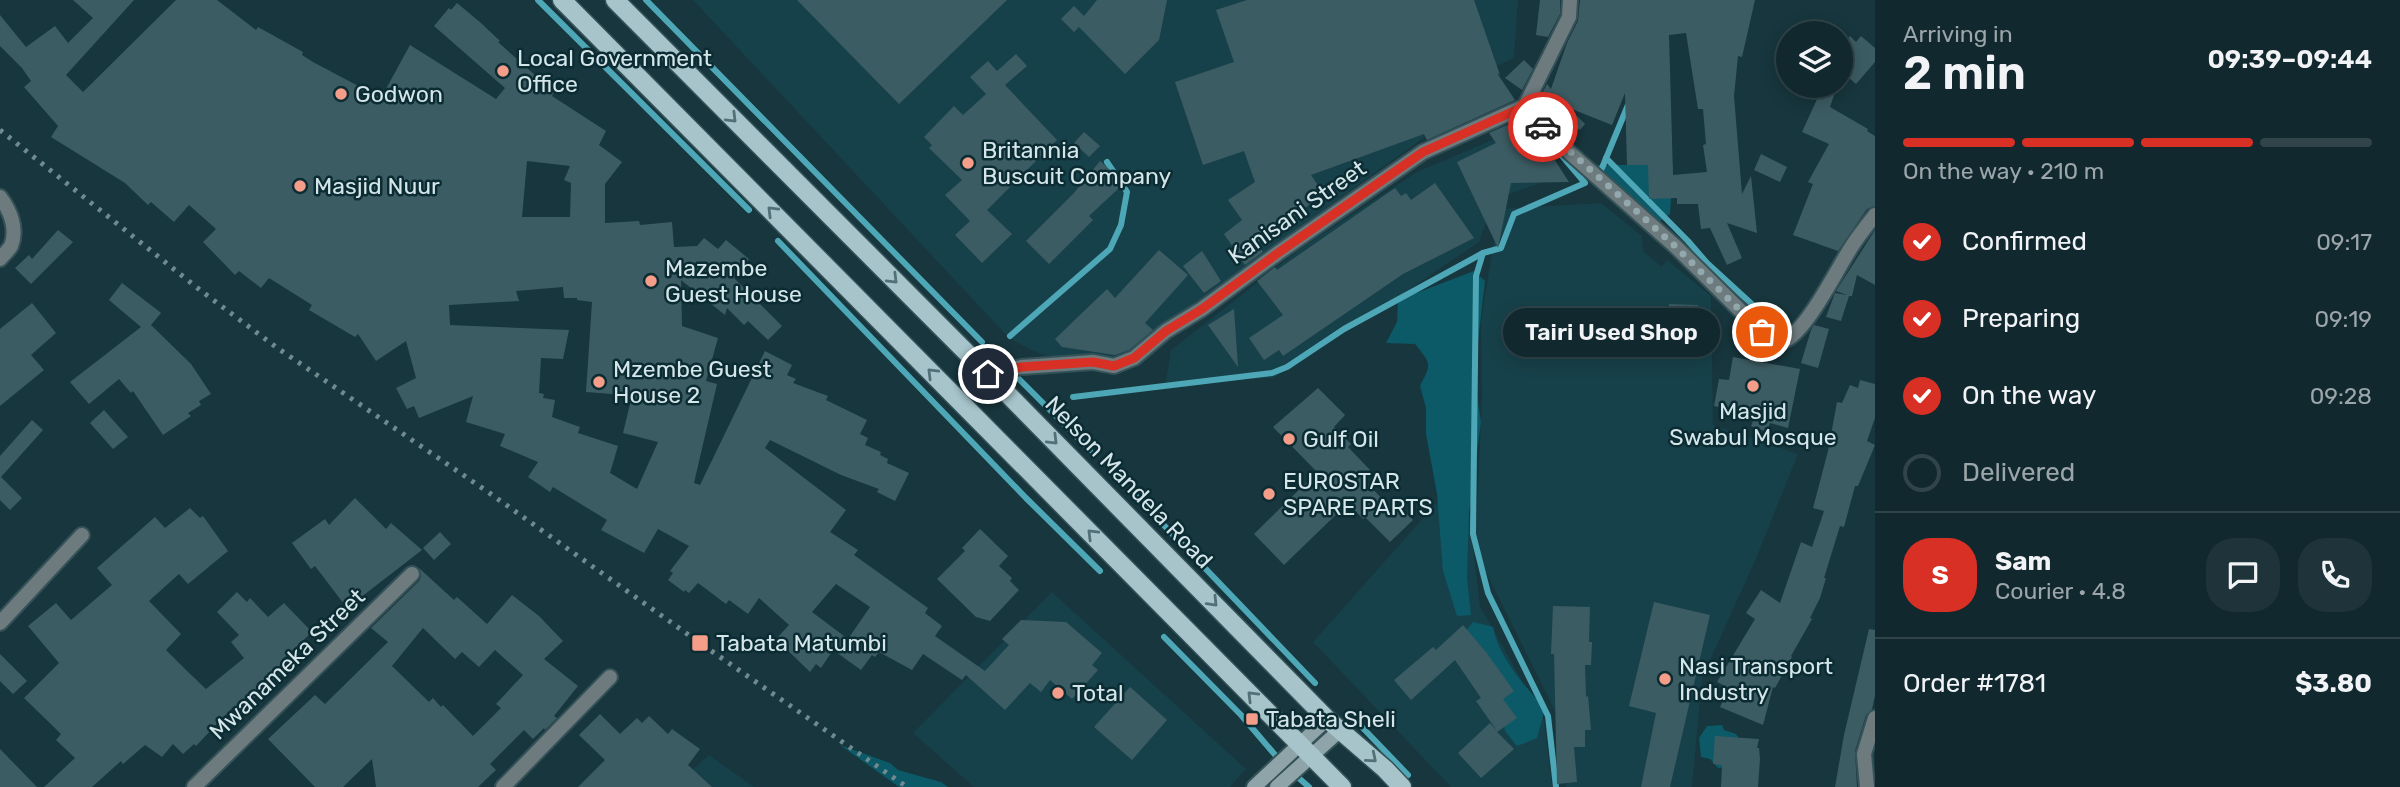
<!DOCTYPE html>
<meta charset="utf-8">
<style>
:root{--surface:#11282e;--page:#1e343a;--text:#f1f3f6;--muted:#9ca6aa;--line:#30444a;--accent:#d93025}
body{margin:0;font-family:Rubik,sans-serif;background:var(--page);color:var(--text);height:100vh;display:flex;flex-direction:column;font-size:26px;white-space:nowrap}
*{box-sizing:border-box;margin:0}
p{font-size:23px;color:var(--muted)}
.icon{flex:none;width:38px;height:38px;fill:none;stroke:currentColor;stroke-width:2;stroke-linecap:round;stroke-linejoin:round}
.map{position:relative;flex:1;overflow:hidden}
.drawer{display:flex;flex-direction:column;background:var(--surface);width:525px}
.drawer>*{flex:none}
.tools{position:absolute;left:1776px;top:21px;display:grid;gap:14px}
.tools a{display:grid;place-items:center;width:77px;height:77px;border-radius:50%;background:var(--surface);box-shadow:0 4px 18px #0003,0 0 0 2px var(--line);font-size:35px}
.pin{position:absolute;display:grid;place-items:center;width:60px;height:60px;color:#fff;margin:-30px;border:4px solid #fff;border-radius:50%;box-shadow:0 2px 7px #0007}
.courier{position:absolute;display:grid;place-items:center;width:70px;height:70px;margin:-35px;border:5px solid #d93025;border-radius:50%;background:#fff;color:#222;box-shadow:0 2px 9px #0007}
.bubble{position:absolute;height:49px;border-radius:24px;background:var(--surface);box-shadow:0 4px 18px #0003,0 0 0 2px var(--line);font-size:23px;font-weight:600;line-height:49px;text-align:center}
.overview em{font-style:normal;font-weight:600}
.overview div{display:flex;flex-direction:column-reverse}
.overview{display:flex;align-items:center;justify-content:space-between;height:119px;padding:0 28px}
h1{font-size:46px;font-weight:600;line-height:52px}
.bar{display:grid;grid-template-columns:repeat(4,1fr);gap:10px 7px;align-content:center;height:84px;padding:0 28px}
.bar i{height:9px;border-radius:5px;background:var(--line)}
.bar .selected{background:var(--accent)}
.bar p{grid-column:span 4}
.line{display:flex;align-items:center;gap:18px;padding:0 28px;border-top:2px solid var(--line)}
.line div{flex:1}
.round{display:grid;place-items:center;flex:none;width:74px;height:74px;border-radius:28px;background:var(--page)}
ol{padding:0 28px;list-style:none}
li{display:flex;align-items:center;gap:21px;height:77px}
li p{margin-inline-start:auto}
li .icon{padding:7px;border-radius:50%;background:var(--accent);color:#fff;stroke-width:4}
li:last-child{color:var(--muted)}
li i{width:38px;height:38px;border:4px solid var(--line);border-radius:50%}
main{display:flex;flex:1;min-height:0}
.map>svg:first-child{display:block}
.built{fill:#17414a}
.green{fill:#0c5967}
.lines{fill:none;stroke-linecap:round;stroke-linejoin:round}
.stream{stroke:#4ea7b6;stroke-width:6}
.building{fill:#3c5c63;fill-rule:evenodd}
.street-casing{stroke:#355259;stroke-width:18}
.secondary-casing{stroke:#355259;stroke-width:18}
.primary-casing{stroke:#355259;stroke-width:21}
.street{stroke:#6d7b7e;stroke-width:14}
.secondary{stroke:#8ea4a9;stroke-width:14}
.primary{stroke:#a7c4cb;stroke-width:18}
.rail{stroke:#718a8f;stroke-width:5;stroke-dasharray:3.5 7;stroke-linecap:butt}
.oneway{stroke:#527077}
.done{stroke:#92a8ad;stroke-width:7;stroke-dasharray:0 12.6}
.route{stroke:#d93025;stroke-width:9}
.poi-dot{fill:#f49e8a;stroke:#0c2c33;stroke-width:2.5}
.labels{text-anchor:middle;stroke-width:5;stroke-linejoin:round;paint-order:stroke}
.poi-label{font-size:23px;fill:#d4e6ea;stroke:#0c2c33;text-anchor:start}
.street-label{font-size:23px;fill:#d4e6ea;stroke:#0c2c33}
</style>
<main>
<div class="map">
<svg width="1875" height="787" viewBox="0 0 1875 787">
<rect width="100%" height="100%" fill="#17363d"/>
<g class="built">
<polygon points="693,0 1518,0 1514,58 1451,87 1426,136 1262,254 1123,360 1052,358 1031,350 1009,338"/>
<polygon points="1523,127 1563,175 1495,199 1479,242 1346,332 1273,378 1166,382 1171,350 1303,247 1417,172"/>
<polygon points="1601,203 1642,236 1643,251 1662,267 1667,260 1711,296 1713,425 1798,454 1755,561 1702,678 1692,787 1566,787 1558,717 1485,570 1476,534 1482,399 1481,321 1499,209"/>
<polygon points="1464,472 1480,606 1544,720 1552,787 1451,787 1313,642"/>
<polygon points="1052,592 1246,769 1230,787 974,787 913,733"/>
<polygon points="709,755 754,787 673,787"/>
</g>
<g class="green">
<polygon points="1589,165 1673,165 1670,214 1657,223"/>
<path d="M1474,271L1485,281L1474,376L1481,422L1469,513L1467,578L1471,615L1457,616L1443,571L1437,494L1426,434V408L1420,386C1432,363 1431,364 1415,344L1386,343L1397,322L1398,300Z"/>
<path d="M1473,622L1493,627C1499,659 1525,685 1545,709L1537,738L1517,746L1505,731L1498,692L1483,648L1466,631Z"/>
<polygon points="1722,725 1724,730 1736,734 1743,744 1742,766 1718,768 1710,759 1701,757 1699,738 1707,726"/>
<polygon points="840,745 890,763 898,770 941,782 948,787 899,787"/>
</g>
<g class="lines">
<g class="stream">
<polyline points="538,0 749,210"/>
<polyline points="646,0 982,342"/>
<polyline points="1606,158 1688,241 1707,263 1778,328 1794,331"/>
<polyline points="1602,168 1628,105"/>
<polyline points="778,241 1026,498 1100,571"/>
<polyline points="1483,253 1476,276 1473,534 1488,593 1548,716 1556,787"/>
<polyline points="1010,336 1110,249 1121,225 1127,192 1107,162"/>
<polyline points="1016,376 1090,450"/>
<polyline points="1073,397 1272,373 1287,367 1344,329 1483,253 1501,248 1514,214 1585,183 1540,130"/>
<polyline points="1134,494 1315,683"/>
<polyline points="1164,637 1241,715 1282,763"/>
<polyline points="1360,725 1408,775"/>
<polyline points="1293,773 1309,787"/>
</g>
</g>
<g class="building">
<path d="M73,0H134L66,75L83,92L176,0H217L256,30L258,27L303,52L302,55L313,62L381,98L410,45L496,99L505,88L434,26L449,8L451,10L457,3L481,23L500,41L498,42L554,92L552,96L606,131L599,145L622,162L605,184V223L639,221L640,225L672,222L674,247L697,246L704,238L718,249L726,240L749,259L734,278L782,326L768,340L748,321L744,325L727,308L725,315L681,280L682,326L718,338L706,381L717,384L694,483L700,485L765,351L792,365L787,375L796,379L793,383L828,396L826,400L867,420L860,434L868,438L865,445L881,452L880,455L888,459L887,463L909,473L895,501L877,492L879,489L841,475L770,440L765,448L846,510L830,532L858,550L854,555L928,608L925,613L942,626L935,636L985,671L1009,645L1002,639L1021,620L1066,622L1102,653L1092,665L1098,670L1072,699L1050,680L1041,692L1030,683L1005,710L966,675L962,680L923,654L912,670L879,652L875,657L872,655L861,670L833,650L821,668L816,664L810,672L776,639L789,625L759,598L748,614L729,600L726,604L698,583L689,593L685,590L684,592L668,580L673,573L670,571L689,546L658,529L644,553L601,530L607,520L553,487L550,492L528,477L538,462L500,446L505,434L466,422L473,396L419,418L414,406L407,409L396,388L416,378L406,341L376,361L358,334L355,337L309,310L312,305L269,278L261,288L239,271L235,275L203,242L216,229L189,205L174,222L151,202L148,205L125,183L51,137L58,126L24,87L31,81L22,68L0,46V15L26,47L55,26L68,43L93,18ZM527,161L570,166L564,180L571,183L570,217H522ZM563,287L564,298H577V300L592,302L586,392L625,395L624,400H631L623,433L658,442L637,489L610,473L618,446L578,433L580,427L552,417L555,400L543,398L544,394L539,393L541,358L563,359L569,330L450,325L449,305L519,301L516,291ZM836,584L870,607L848,639L812,612Z"/>
<polygon points="797,0 1007,0 899,104"/>
<polygon points="1097,0 1167,0 1159,40 1125,74 1079,27 1074,32 1061,19 1074,6 1084,16"/>
<polygon points="1247,0 1474,0 1500,75 1497,73 1515,100 1427,140 1424,134 1311,175 1324,194 1257,243 1263,252 1245,265 1224,234 1242,220 1228,200 1255,182 1244,151 1203,165 1175,82 1234,62 1216,10"/>
<polygon points="1540,0 1560,0 1560,14 1548,37 1536,35"/>
<path d="M1580,0H1755L1742,57L1738,56L1734,96L1742,194L1751,176L1757,233L1727,223L1742,258L1727,265L1710,228L1701,229L1698,204H1677V198L1649,199L1648,165H1627L1625,93L1612,125L1569,108L1585,124L1580,130L1538,101L1547,84L1551,89L1567,43L1578,21ZM1686,33L1698,109H1703L1706,144L1703,145L1707,172L1673,175L1669,35Z"/>
<polygon points="1850,36 1856,42 1861,36 1875,48 1875,62 1856,84 1841,71 1841,46"/>
<polygon points="1016,54 1027,66 1005,85 1057,140 987,210 1012,234 982,263 955,235 970,221 945,195 962,180 929,148 932,145 924,137 954,106 963,115 986,94 970,77 988,61 997,71"/>
<polygon points="1524,60 1533,69 1522,90 1505,78"/>
<polygon points="1823,86 1837,86 1830,107 1868,129 1867,131 1875,136 1875,206 1867,209 1838,251 1793,235 1813,184 1808,182 1829,144 1802,132"/>
<polygon points="1523,118 1536,131 1569,182 1511,183 1498,248 1457,162 1496,143 1489,133"/>
<polygon points="1084,132 1100,146 1089,157 1074,143"/>
<polygon points="1761,154 1787,167 1780,182 1754,170"/>
<polygon points="1100,161 1116,175 1119,188 1089,216 1093,220 1049,264 1026,241 1074,193"/>
<polygon points="1435,183 1474,238 1403,274 1283,356 1279,350 1264,360 1249,338 1283,315 1257,281 1275,267 1277,270 1395,188 1401,196 1406,193 1411,200"/>
<polygon points="58,230 73,242 31,284 15,268 29,255 32,259"/>
<polygon points="1875,230 1875,285 1857,275 1852,296 1849,296 1841,321 1826,317 1835,293 1847,295 1836,291"/>
<polygon points="1159,250 1188,275 1145,323 1153,330 1129,350 1115,355 1062,347 1055,339 1107,289 1115,298"/>
<polygon points="1202,251 1221,281 1204,293 1183,266"/>
<polygon points="122,283 160,312 161,313 151,325 191,364 211,394 199,401 201,405 188,413 191,416 163,435 133,391 131,393 119,379 89,404 70,382 141,327 109,300"/>
<polygon points="32,303 56,333 31,355 44,370 0,406 0,329"/>
<polygon points="1669,304 1698,305 1697,326 1668,325"/>
<polygon points="1234,309 1238,367 1208,325"/>
<polygon points="1814,325 1829,329 1818,368 1801,363 1811,330"/>
<polygon points="1733,357 1800,369 1788,428 1770,423 1767,432 1751,426 1754,419 1744,416 1745,413 1714,406 1719,379 1729,380"/>
<polygon points="1860,380 1875,384 1875,418 1867,441 1875,445 1858,486 1855,486 1844,527 1840,526 1824,578 1826,578 1820,598 1810,618 1812,619 1791,656 1792,657 1775,688 1773,687 1763,725 1720,707 1729,688 1717,682 1755,619 1746,613 1761,590 1780,603 1801,542 1812,547 1824,511 1813,508 1828,451 1837,402 1842,403 1850,385 1858,388"/>
<polygon points="1318,388 1345,415 1334,427 1351,444 1348,447 1370,470 1362,478 1393,510 1398,505 1413,520 1390,542 1365,517 1363,519 1348,503 1284,565 1254,534 1317,472 1273,427"/>
<polygon points="104,410 128,437 113,449 90,423"/>
<polygon points="32,420 43,430 1,477 22,498 10,510 0,500 0,456"/>
<polygon points="355,498 386,529 391,523 422,550 347,608 315,566 311,569 292,543 325,519 329,525"/>
<polygon points="190,508 200,518 203,516 228,551 188,584 179,574 149,601 181,634 166,650 185,669 206,689 244,658 231,642 239,635 217,612 237,592 247,602 250,598 268,617 284,603 312,632 283,659 290,667 237,713 233,707 196,746 194,744 183,754 173,744 162,757 145,745 123,764 121,761 92,787 44,787 75,758 56,740 61,734 24,698 59,663 28,626 56,603 71,620 112,585 97,568 155,517 165,528"/>
<polygon points="980,529 1008,556 999,566 1012,578 1010,581 1019,590 990,621 976,617 937,579 965,551 962,548"/>
<polygon points="440,532 451,544 434,560 423,548"/>
<path d="M419,568L454,600L457,597L487,624L512,595L539,616L563,641L544,659L578,686L554,716L557,718L545,730L544,728L533,739L524,730L490,764L496,770L478,787H376L372,759L343,787H315L268,739L315,695L325,704L388,642L371,628L419,581L421,576ZM423,628L455,659L462,652L479,667L495,650L523,675L496,704L501,708L473,736L443,705L441,707L433,698L429,702L392,666Z"/>
<polygon points="1654,602 1710,615 1670,787 1641,787 1656,713 1629,706"/>
<polygon points="1553,606 1590,607 1589,642 1592,642 1591,665 1585,665 1586,697 1588,696 1591,730 1585,730 1585,747 1574,747 1577,782 1557,784 1554,654 1551,654"/>
<polygon points="1463,625 1486,652 1514,691 1503,699 1517,718 1497,732 1514,749 1481,778 1458,753 1490,723 1497,731 1476,701 1481,698 1455,660 1411,700 1394,680 1433,647 1436,650"/>
<polygon points="1869,629 1875,630 1875,696 1872,709 1866,715 1855,751 1857,787 1835,787 1844,735"/>
<polygon points="0,654 27,681 13,694 0,681"/>
<polygon points="1130,687 1167,720 1132,760 1094,727"/>
<polygon points="600,714 620,734 637,718 642,723 649,716 668,734 672,729 700,749 688,765 712,787 578,787 605,760 579,735"/>
<polygon points="1715,736 1759,739 1757,748 1759,748 1760,759 1758,787 1721,787 1722,765 1713,764"/>
<polygon points="0,749 37,787 0,787"/>
</g>
<g class="lines">
<g class="street-casing">
<g id="street">
<path d="M1525,106L1570,153L1675,246L1762,332C1769,338 1777,345 1786,340C1809,327 1837,269 1852,246C1859,235 1867,225 1875,215"/>
<path d="M0,197C10,210 18,229 11,246C9,250 3,255 0,259"/>
<polyline points="988,374 1021,367 1093,362 1114,366 1134,358 1166,331 1202,309 1278,253 1423,152 1525,106 1569,17 1570,0"/>
<polyline points="0,623 82,535"/>
<polyline points="194,787 412,574"/>
<polyline points="503,787 610,677"/>
<polyline points="1867,787 1864,754 1875,718"/>
</g>
</g>
<g class="secondary-casing">
<g id="secondary">
<polyline points="1254,787 1327,719"/>
<polyline points="1277,787 1339,731"/>
</g>
</g>
<g class="primary-casing">
<g id="primary">
<polyline points="562,0 1342,787"/>
<polyline points="615,0 988,374 1327,719 1385,769 1402,787"/>
</g>
</g>
<use href="#street" class="street"/>
<use href="#secondary" class="secondary"/>
<use href="#primary" class="primary"/>
<polyline class="rail" points="0,130 200,290 276,347 488,492 700,643 907,787"/>
</g>
<defs><path id="oneway-chevron" d="M-2-3.5L2.5 0L-2 3.5" fill="none" stroke-width="1.6" stroke-linecap="round" stroke-linejoin="round" transform="scale(1.75)"/></defs>
<g class="oneway">
<use href="#oneway-chevron" transform="translate(732 118) rotate(45)"/>
<use href="#oneway-chevron" transform="translate(772 211) rotate(-135)"/>
<use href="#oneway-chevron" transform="translate(893 279) rotate(45)"/>
<use href="#oneway-chevron" transform="translate(932 373) rotate(-135)"/>
<use href="#oneway-chevron" transform="translate(1053 440) rotate(45)"/>
<use href="#oneway-chevron" transform="translate(1092 534) rotate(-135)"/>
<use href="#oneway-chevron" transform="translate(1213 602) rotate(46)"/>
<use href="#oneway-chevron" transform="translate(1252 696) rotate(-135)"/>
<use href="#oneway-chevron" transform="translate(1372 758) rotate(40)"/>
</g>
<g class="lines">
<polyline class="done" points="1543,127 1675,246 1762,332"/>
<polyline class="route" points="988,374 1021,367 1093,362 1114,366 1134,358 1166,331 1202,309 1278,253 1423,152 1525,106 1543,127"/>
</g>
<g class="poi-dot">
<circle cx="503" cy="71" r="7"/>
<circle cx="341" cy="94" r="7"/>
<circle cx="968" cy="163" r="7"/>
<circle cx="300" cy="186" r="7"/>
<circle cx="651" cy="281" r="7"/>
<circle cx="599" cy="382" r="7"/>
<circle cx="1753" cy="386" r="7"/>
<circle cx="1289" cy="439" r="7"/>
<circle cx="1269" cy="494" r="7"/>
<rect x="691" y="634" width="18" height="18" rx="3.5"/>
<circle cx="1665" cy="679" r="7"/>
<circle cx="1058" cy="693" r="7"/>
<rect x="1245" y="712" width="14" height="14" rx="3.5"/>
</g>
<g class="labels">
<g class="poi-label">
<text x="517" y="66">Local Government<tspan x="517" dy="26">Office</tspan></text>
<text x="355" y="102">Godwon</text>
<text x="982" y="158">Britannia<tspan x="982" dy="26">Buscuit Company</tspan></text>
<text x="314" y="194">Masjid Nuur</text>
<text x="665" y="276">Mazembe<tspan x="665" dy="26">Guest House</tspan></text>
<text x="613" y="377">Mzembe Guest<tspan x="613" dy="26">House 2</tspan></text>
<text x="1753" y="419" text-anchor="middle">Masjid<tspan x="1753" dy="26">Swabul Mosque</tspan></text>
<text x="1303" y="447">Gulf Oil</text>
<text x="1283" y="489">EUROSTAR<tspan x="1283" dy="26">SPARE PARTS</tspan></text>
<text x="716" y="651">Tabata Matumbi</text>
<text x="1679" y="674">Nasi Transport<tspan x="1679" dy="26">Industry</tspan></text>
<text x="1072" y="701">Total</text>
<text x="1266" y="727">Tabata Sheli</text>
</g>
<g class="street-label">
<text transform="translate(1297 212) rotate(-35)" y="8">Kanisani Street</text>
<text transform="translate(1129 482) rotate(46)" y="8">Nelson Mandela Road</text>
<text transform="translate(287 664) rotate(-44)" y="8">Mwanameka Street</text>
</g>
</g>
</svg>
<div class="tools">
<a><svg class="icon" aria-label="layers" viewBox="0 0 24 24"><path d="M12 4l9 5-9 5-9-5zM3 14l9 5 9-5"/></svg></a>
</div>
<div class="pin" style="left:1762px;top:332px;background:#ea580c"><svg class="icon" aria-label="bag" viewBox="0 0 24 24"><path d="M5 8h14l-1 12H6zM9 8a3 3 0 0 1 6 0"/></svg></div>
<div class="pin" style="left:988px;top:374px;background:#1f2937"><svg class="icon" aria-label="home" viewBox="0 0 24 24"><path d="M3 11l9-7 9 7M6 9v11h12V9"/></svg></div>
<div class="courier" style="left:1543px;top:127px"><svg class="icon" aria-label="car" viewBox="0 0 24 24"><path d="M5 17H2v-5l4-1 3-4h7l3 4 3 1v5h-3M9 17h6M6 11h13"/><circle cx="7" cy="17" r="2"/><circle cx="17" cy="17" r="2"/></svg></div>
<div class="bubble" style="left:1503px;top:308px;width:217px">Tairi Used Shop</div>
</div>
<section class="drawer">
<div class="overview"><div><h1>2 min</h1><p>Arriving in</p></div><em>09:39–09:44</em></div>
<div class="bar"><i class="selected"></i><i class="selected"></i><i class="selected"></i><i></i><p>On the way · 210 m</p></div>
<ol>
<li><svg class="icon" aria-label="check" viewBox="0 0 24 24"><path d="M5 12l5 5 9-10"/></svg>Confirmed<p>09:17</p></li>
<li><svg class="icon" aria-label="check" viewBox="0 0 24 24"><path d="M5 12l5 5 9-10"/></svg>Preparing<p>09:19</p></li>
<li><svg class="icon" aria-label="check" viewBox="0 0 24 24"><path d="M5 12l5 5 9-10"/></svg>On the way<p>09:28</p></li>
<li><i></i>Delivered</li>
</ol>
<div class="line" style="height:126px"><b class="round" style="background:var(--accent);color:#fff">S</b><div><b>Sam</b><p>Courier · 4.8</p></div><a class="round"><svg class="icon" aria-label="chat" viewBox="0 0 24 24"><path d="M4 5h16v11H9l-5 4z"/></svg></a><a class="round"><svg class="icon" aria-label="phone" viewBox="0 0 24 24"><path d="M5 4h4l2 5-3 2q2 4 5 5l2-3 5 2v4C11 20 4 13 5 4z"/></svg></a></div>
<div class="line" style="height:91px"><div>Order #1781</div><b>$3.80</b></div>
</section>
</main>
